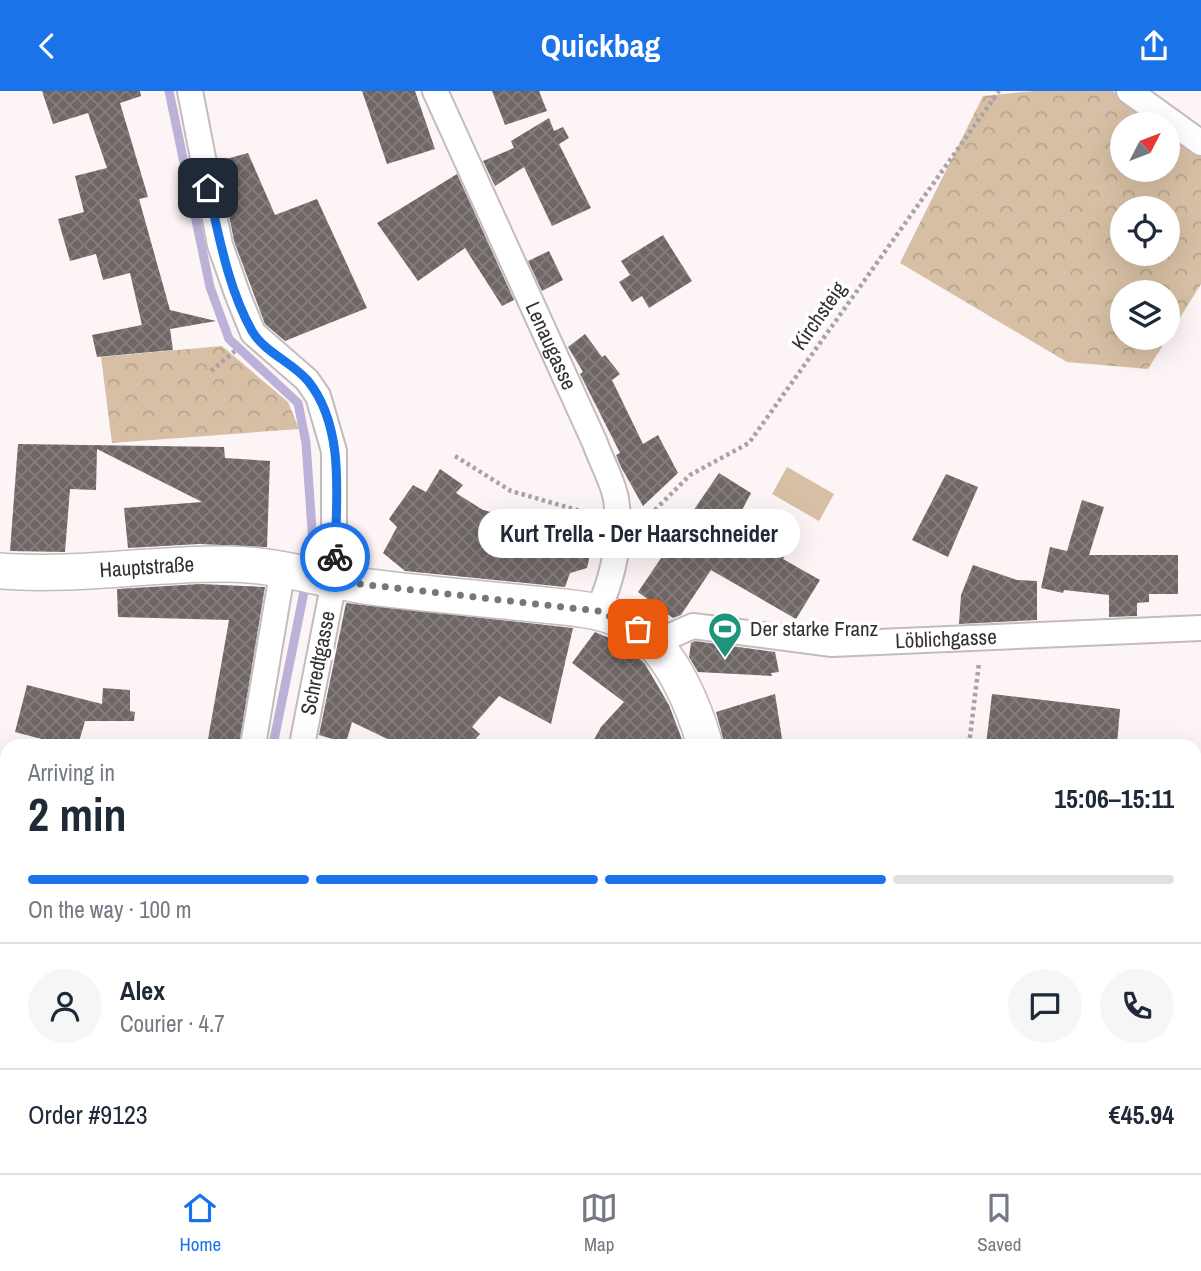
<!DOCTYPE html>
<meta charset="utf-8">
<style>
:root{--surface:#fff;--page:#f6f6f7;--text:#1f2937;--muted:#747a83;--line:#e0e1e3;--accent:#1a73e8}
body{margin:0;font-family:"Archivo Narrow",sans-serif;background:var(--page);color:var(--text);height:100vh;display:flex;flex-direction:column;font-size:26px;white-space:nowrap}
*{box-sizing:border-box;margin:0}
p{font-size:23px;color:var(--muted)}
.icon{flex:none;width:38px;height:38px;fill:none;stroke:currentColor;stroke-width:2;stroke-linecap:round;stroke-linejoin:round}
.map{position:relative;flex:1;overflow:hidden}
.side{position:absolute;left:0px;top:648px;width:1202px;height:436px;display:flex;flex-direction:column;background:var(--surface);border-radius:21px 21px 0 0;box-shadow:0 7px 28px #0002}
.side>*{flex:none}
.needle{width:46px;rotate:48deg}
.controls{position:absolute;left:1110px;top:21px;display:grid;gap:14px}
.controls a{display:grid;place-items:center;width:70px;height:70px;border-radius:50%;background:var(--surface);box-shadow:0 7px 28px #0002;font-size:35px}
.pin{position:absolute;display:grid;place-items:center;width:60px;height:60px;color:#fff;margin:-30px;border-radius:14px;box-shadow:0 4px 10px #0006}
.courier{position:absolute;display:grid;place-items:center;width:70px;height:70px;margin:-35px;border:5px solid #1a73e8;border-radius:50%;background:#fff;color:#222;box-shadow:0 2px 9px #0007}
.bubble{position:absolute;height:49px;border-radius:24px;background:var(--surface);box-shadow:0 7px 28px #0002;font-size:23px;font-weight:700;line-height:49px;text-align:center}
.overview em{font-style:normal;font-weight:700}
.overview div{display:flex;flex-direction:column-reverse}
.overview{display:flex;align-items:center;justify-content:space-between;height:119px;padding:0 28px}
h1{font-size:46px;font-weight:700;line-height:52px}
.bar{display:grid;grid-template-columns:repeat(4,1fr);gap:10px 7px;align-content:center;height:84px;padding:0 28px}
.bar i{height:9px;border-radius:5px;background:var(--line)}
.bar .current{background:var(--accent)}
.bar p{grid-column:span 4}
.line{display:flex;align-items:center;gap:18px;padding:0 28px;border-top:2px solid var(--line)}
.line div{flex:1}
.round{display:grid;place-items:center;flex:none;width:74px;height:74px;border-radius:37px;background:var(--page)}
header{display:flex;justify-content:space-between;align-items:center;height:91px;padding:0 28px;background:var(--accent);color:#fff;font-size:32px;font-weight:700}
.menu{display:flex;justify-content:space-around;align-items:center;height:98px;border-top:2px solid var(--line);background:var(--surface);font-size:19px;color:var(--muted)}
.menu a{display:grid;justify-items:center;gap:4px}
.menu .current{color:var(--accent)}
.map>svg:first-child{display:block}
.forest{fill:url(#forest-crowns);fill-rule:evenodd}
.garden{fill:#d6bfa4}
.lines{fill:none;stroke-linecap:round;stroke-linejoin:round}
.stream{stroke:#bcb2d9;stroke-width:9}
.building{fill:url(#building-cross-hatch)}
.street-casing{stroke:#c4bbbd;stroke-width:28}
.secondary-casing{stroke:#c4bbbd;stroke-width:38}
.path{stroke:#aaa3a5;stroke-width:4.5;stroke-dasharray:3.5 3.5;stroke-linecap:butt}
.street{stroke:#fff;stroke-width:24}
.secondary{stroke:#fff;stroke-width:35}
.tree{fill:#9c8871}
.done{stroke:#7a7576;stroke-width:7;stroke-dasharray:0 12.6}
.route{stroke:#1a73e8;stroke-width:9}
.labels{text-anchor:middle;stroke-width:7;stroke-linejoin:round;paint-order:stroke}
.street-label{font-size:21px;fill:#343031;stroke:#fff}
.poi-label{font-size:21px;fill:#343031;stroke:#fff;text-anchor:start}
</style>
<header><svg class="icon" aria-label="back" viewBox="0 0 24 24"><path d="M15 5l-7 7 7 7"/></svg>Quickbag<svg class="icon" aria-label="share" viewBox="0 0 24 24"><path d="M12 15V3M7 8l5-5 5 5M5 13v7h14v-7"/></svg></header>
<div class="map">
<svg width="1201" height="1082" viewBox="0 0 1201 1082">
<defs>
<pattern id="forest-crowns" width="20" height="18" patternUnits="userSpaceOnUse" patternTransform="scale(1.75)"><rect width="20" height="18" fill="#d6bfa4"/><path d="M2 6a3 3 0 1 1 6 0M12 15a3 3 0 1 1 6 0" fill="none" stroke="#b8a48e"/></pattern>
<pattern id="building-cross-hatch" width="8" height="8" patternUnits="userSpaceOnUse" patternTransform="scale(1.75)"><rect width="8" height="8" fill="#6f6765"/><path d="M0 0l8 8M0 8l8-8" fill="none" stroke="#847e7c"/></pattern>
</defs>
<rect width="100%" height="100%" fill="#fdf4f6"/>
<g class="forest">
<path d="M1034,0H1113L1157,33H1122V79H1167V41L1201,66V193L1148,278L1067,271L900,172L983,5ZM1122,117H1167V163H1122ZM1122,201H1167V247H1122Z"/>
<polygon points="222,255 288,311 299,338 112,352 101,266"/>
</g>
<polygon class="garden" points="787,376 834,403 819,430 772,403"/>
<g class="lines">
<g class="stream">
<polyline points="169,0 210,196 229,248 298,312 306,352 313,453 309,477"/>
<polyline points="273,654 306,491"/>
<polyline points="0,703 7,705"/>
<polyline points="1195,991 1201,987"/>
<polyline points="665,1076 671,1082"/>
<polyline points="1082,1082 1090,1076"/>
</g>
</g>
<g class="building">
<polygon points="42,0 140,0 141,5 120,12 148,106 139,108 170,219 216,230 170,238 173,259 97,266 92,244 142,234 130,182 103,189 96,163 70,170 58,128 84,121 75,85 107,77 88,22 53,33"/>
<polygon points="362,0 415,0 435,58 387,73"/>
<polygon points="492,0 539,0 547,20 505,34"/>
<polygon points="549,27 554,40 563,36 569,47 559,53 591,117 552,135 524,76 495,95 483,70 514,57 511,50"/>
<polygon points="248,62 275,124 317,108 367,217 285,250 265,233 234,150 219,70"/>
<polygon points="457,83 514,209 502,215 465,157 418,190 377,132"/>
<polygon points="663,144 692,190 649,217 642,205 632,211 619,191 630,184 621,170"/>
<polygon points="549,160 563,189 542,200 528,170"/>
<polygon points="585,243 602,266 605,264 620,283 612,289 643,353 658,344 678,382 643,415 621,376 616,364 620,362 580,283 583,281 568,256"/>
<polygon points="18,353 224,356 225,367 270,370 267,456 199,453 128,457 124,417 202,411 97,358 96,399 70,398 65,461 10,460"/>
<polygon points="440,378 463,394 456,402 483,419 544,435 548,424 584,431 581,445 592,455 587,477 570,482 565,496 405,480 383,462 397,436 389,428 413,394 426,401"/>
<polygon points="719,382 751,402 742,419 795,449 783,468 820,489 796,528 711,479 681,524 673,527 638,501"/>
<polygon points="946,383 978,396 948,466 912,449"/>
<polygon points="1082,409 1104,416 1089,464 1178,464 1178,503 1149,503 1149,511 1137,512 1137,525 1109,526 1109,504 1064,499 1063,502 1041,497 1050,456 1067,460"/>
<polygon points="973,474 1017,489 1037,490 1037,529 959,533 961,504"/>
<polygon points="200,493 265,496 239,654 207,654 229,529 118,526 117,498"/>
<polygon points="346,512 573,537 551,633 499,605 472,636 480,643 470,654 400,654 352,631 346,652 319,644"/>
<polygon points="595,541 624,553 645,573 669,614 684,654 591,654 601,636 624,611 572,572"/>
<polygon points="695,550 775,561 779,581 771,582 772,585 698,581 689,566 691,552"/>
<polygon points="27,594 102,613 103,597 130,599 130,620 135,621 134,630 85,630 78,654 64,654 15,641"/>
<polygon points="775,603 783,654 725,654 716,621"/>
<polygon points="992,603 1120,618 1117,654 986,654"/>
</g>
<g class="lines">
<g class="street-casing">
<g id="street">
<polyline points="190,0 220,154 238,205 253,242 307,289 318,305 334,360 334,490 302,654"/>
<path id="s1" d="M435,0L595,352C601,370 613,390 616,408C622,446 613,486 598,520"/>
<polyline points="1129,0 1201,52"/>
<path id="s2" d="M652,553L693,535L832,553L1201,537"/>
<polyline points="253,654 283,477"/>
<polyline points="0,796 7,797"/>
<polyline points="1195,941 1201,936"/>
<polyline points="1195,1049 1201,1044"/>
<polyline points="605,1076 611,1082"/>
<polyline points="1014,1082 1024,1076"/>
<polyline points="1158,1082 1164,1076"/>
</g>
</g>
<g class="secondary-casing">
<g id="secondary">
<path id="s3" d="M0,480C76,486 152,472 228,473C277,473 322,489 370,496C424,503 479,507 534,513C569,517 606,517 636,537C672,561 694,615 705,654"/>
<polyline points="952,1076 958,1082"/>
</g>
</g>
<g class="path">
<polyline points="211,280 235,260"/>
<polyline points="455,365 511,400 591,423"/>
<polyline points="645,429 690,384 749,352 999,0"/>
<polyline points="969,654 979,572"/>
<polyline points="0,681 7,683"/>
</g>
<use href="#street" class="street"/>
<use href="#secondary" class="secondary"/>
</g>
<circle class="tree" cx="650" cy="445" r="10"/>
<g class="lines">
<polyline class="done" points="335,466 334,490 598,520 638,538"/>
<path class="route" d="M208,97C219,145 228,197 252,240C265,262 292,271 308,290C346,337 336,410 335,466"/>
</g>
<defs>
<g id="stadium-pin" transform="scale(1.75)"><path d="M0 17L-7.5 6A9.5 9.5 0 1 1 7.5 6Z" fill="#1e957a" stroke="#fff"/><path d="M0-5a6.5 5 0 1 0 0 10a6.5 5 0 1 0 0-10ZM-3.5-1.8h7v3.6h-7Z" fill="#fff"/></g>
</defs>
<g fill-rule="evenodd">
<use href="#stadium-pin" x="725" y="538"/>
</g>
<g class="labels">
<g class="street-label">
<text transform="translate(819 225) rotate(-55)" y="7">Kirchsteig</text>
<text dy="7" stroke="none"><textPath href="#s1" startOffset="280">Lenaugasse</textPath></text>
<text dy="7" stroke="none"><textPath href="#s3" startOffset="147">Hauptstraße</textPath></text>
<text dy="7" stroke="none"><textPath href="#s2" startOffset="299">Löblichgasse</textPath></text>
<text transform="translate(318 572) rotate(-79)" y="7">Schredtgasse</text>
</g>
<g class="poi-label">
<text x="750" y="545">Der starke Franz</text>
</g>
</g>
</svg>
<div class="controls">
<a><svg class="needle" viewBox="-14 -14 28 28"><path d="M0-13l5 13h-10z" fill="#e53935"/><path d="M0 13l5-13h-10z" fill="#747a83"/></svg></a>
<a><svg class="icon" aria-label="locate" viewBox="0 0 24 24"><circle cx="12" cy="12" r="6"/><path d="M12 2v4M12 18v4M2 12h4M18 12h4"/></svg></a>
<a><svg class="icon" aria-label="layers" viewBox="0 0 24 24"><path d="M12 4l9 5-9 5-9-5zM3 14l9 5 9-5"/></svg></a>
</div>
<div class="pin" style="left:638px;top:538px;background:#ea580c"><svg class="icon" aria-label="bag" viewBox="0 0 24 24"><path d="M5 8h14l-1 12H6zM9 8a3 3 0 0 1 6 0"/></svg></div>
<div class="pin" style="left:208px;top:97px;background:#1f2937"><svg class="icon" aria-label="home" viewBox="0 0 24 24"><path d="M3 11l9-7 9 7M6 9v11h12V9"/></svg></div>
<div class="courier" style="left:335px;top:466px"><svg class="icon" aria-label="bike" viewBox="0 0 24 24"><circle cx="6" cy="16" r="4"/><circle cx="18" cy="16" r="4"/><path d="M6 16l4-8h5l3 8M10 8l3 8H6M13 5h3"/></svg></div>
<div class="bubble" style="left:478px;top:418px;width:322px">Kurt Trella - Der Haarschneider</div>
<section class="side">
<div class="overview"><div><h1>2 min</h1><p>Arriving in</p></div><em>15:06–15:11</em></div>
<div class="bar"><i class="current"></i><i class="current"></i><i class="current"></i><i></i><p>On the way · 100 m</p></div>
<div class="line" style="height:126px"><a class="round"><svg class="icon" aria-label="person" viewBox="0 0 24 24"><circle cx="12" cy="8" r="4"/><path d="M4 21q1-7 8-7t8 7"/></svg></a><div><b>Alex</b><p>Courier · 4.7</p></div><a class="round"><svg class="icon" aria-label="chat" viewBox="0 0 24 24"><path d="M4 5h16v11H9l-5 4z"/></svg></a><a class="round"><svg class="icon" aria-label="phone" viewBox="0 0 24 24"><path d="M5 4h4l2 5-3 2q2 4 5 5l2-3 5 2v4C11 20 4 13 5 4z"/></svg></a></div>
<div class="line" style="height:91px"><div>Order #9123</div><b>€45.94</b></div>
</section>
</div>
<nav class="menu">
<a class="current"><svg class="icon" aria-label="home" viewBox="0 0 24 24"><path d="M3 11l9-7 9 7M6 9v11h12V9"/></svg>Home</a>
<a><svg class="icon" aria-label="map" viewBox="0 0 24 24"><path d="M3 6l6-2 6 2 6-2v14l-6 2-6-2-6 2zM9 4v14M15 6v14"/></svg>Map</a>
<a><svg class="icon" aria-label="saved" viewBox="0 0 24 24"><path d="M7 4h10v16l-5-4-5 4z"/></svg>Saved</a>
</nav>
